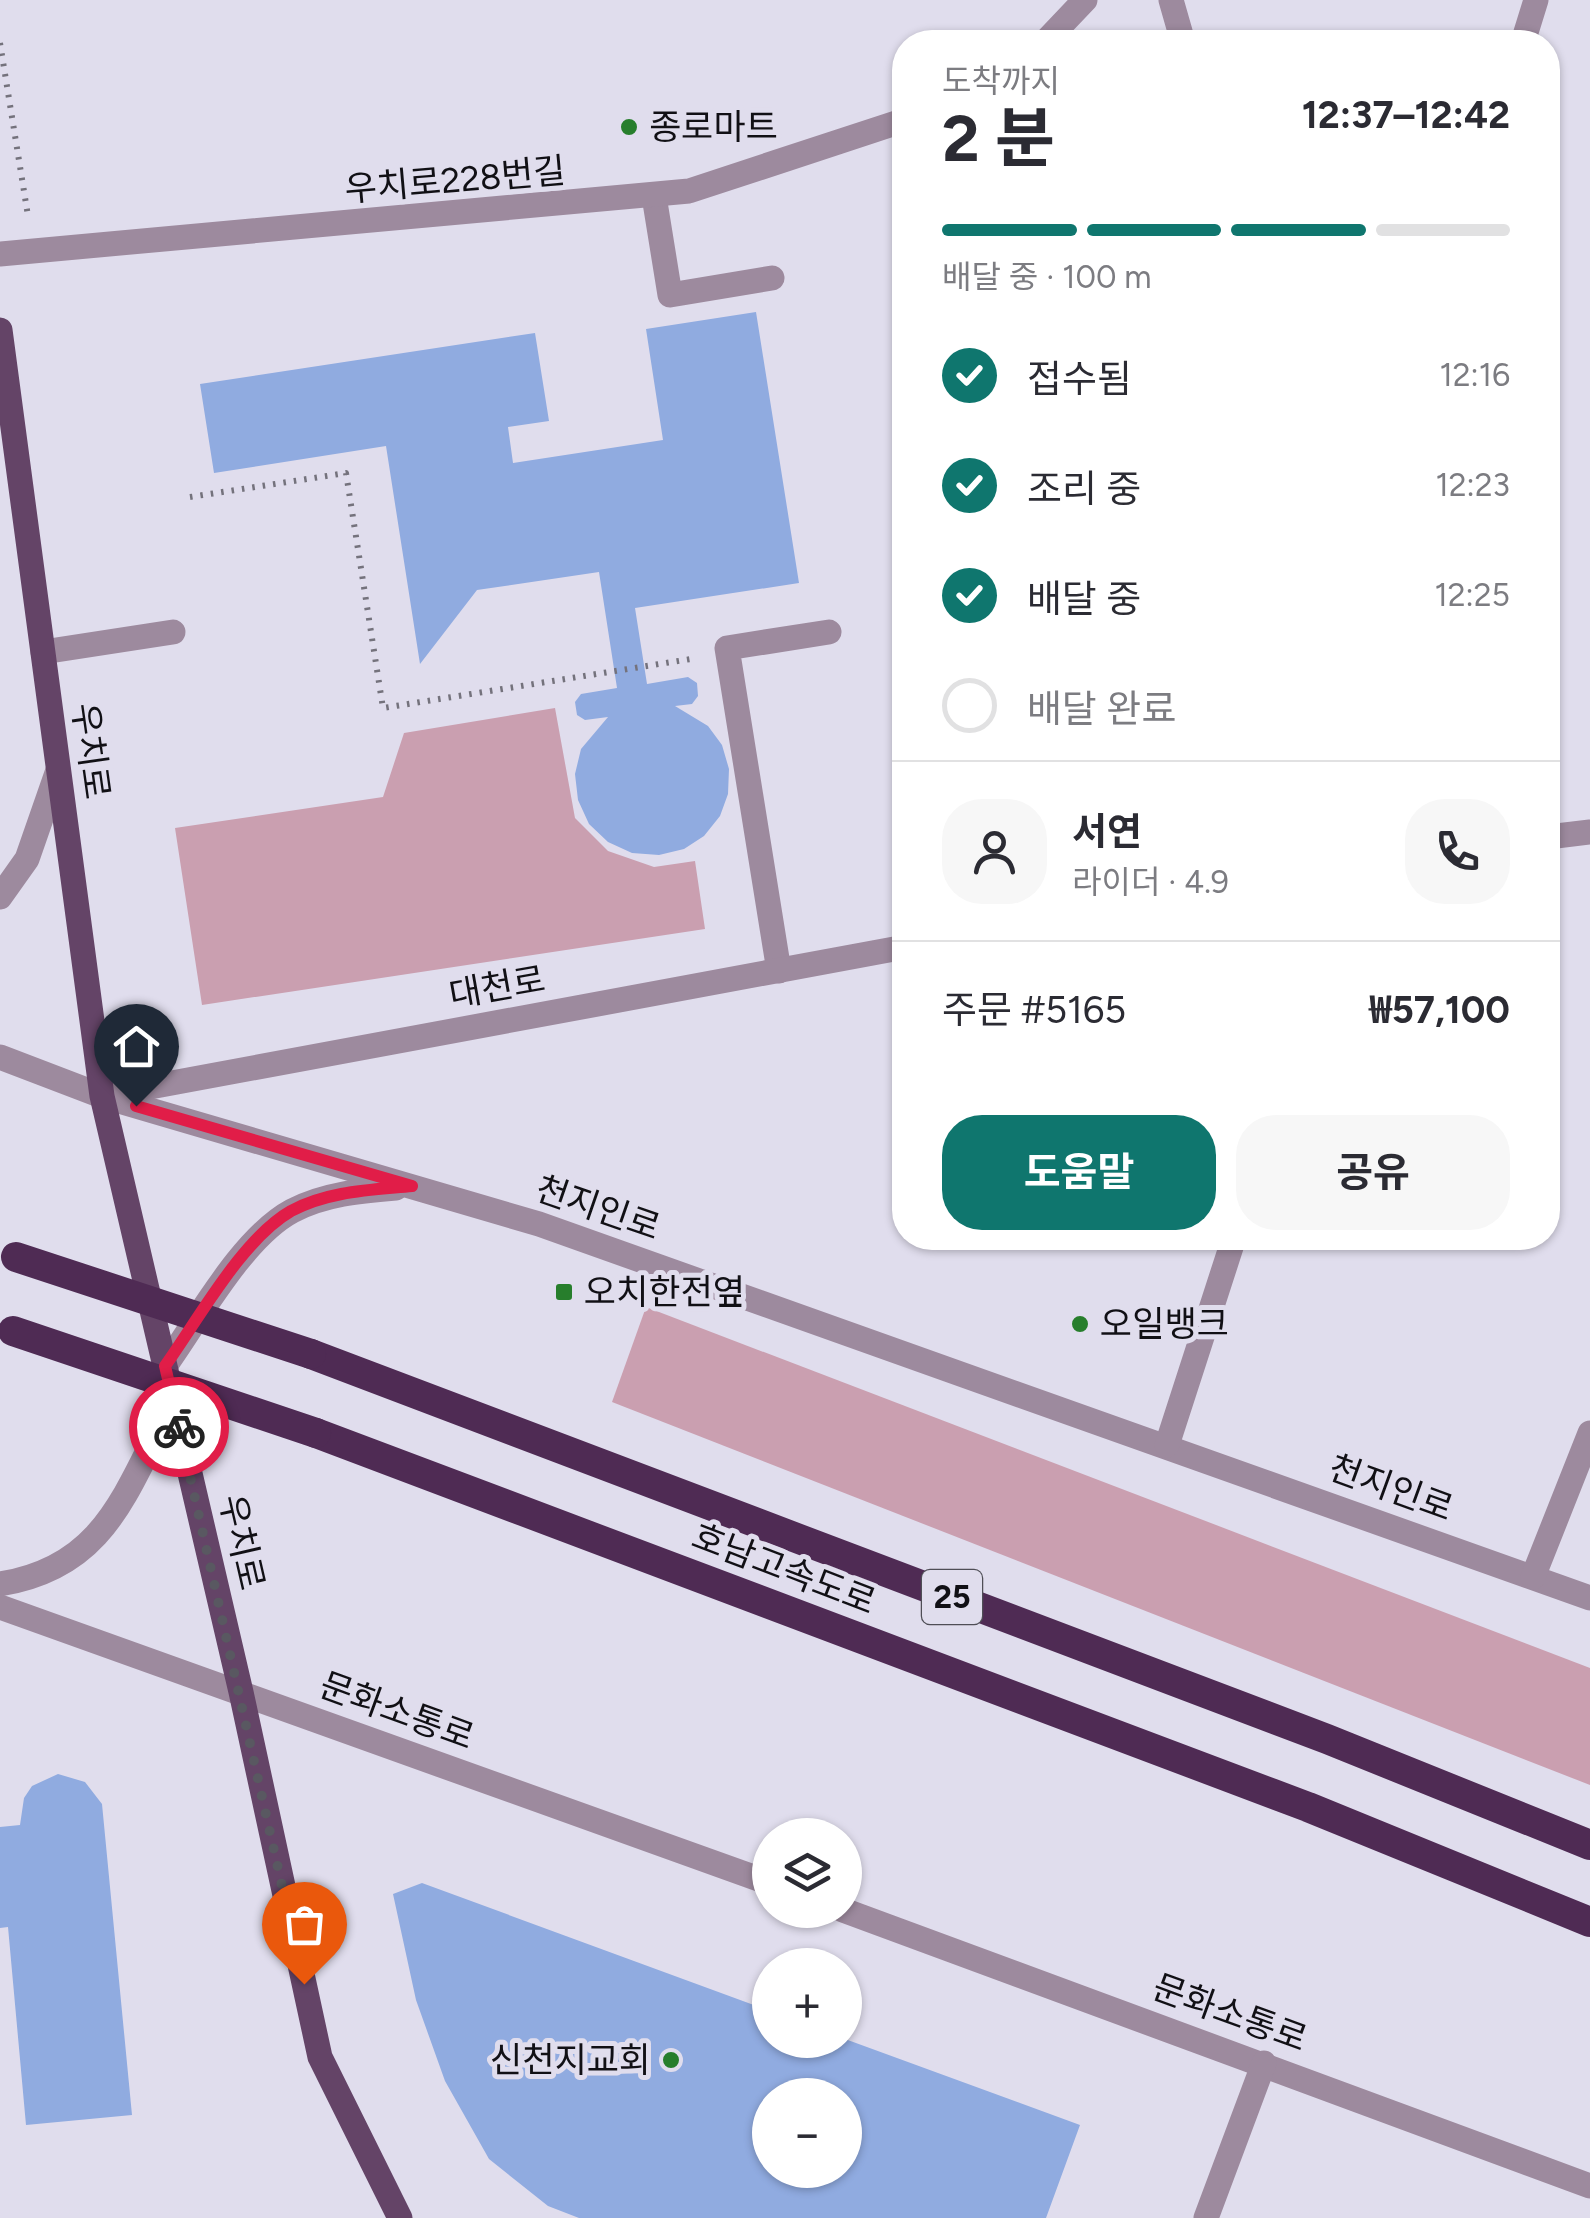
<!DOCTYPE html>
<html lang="ko">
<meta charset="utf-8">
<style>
:root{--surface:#fff;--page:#f7f7f7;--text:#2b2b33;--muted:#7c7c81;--line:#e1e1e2;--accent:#0f766e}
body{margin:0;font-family:Figtree,"Noto Sans KR",sans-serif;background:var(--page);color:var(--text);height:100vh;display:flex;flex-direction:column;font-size:38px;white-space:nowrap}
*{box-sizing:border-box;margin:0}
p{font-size:32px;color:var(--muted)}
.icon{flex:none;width:55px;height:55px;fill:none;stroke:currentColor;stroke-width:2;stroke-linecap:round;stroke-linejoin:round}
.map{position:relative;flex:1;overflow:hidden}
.side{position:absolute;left:892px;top:30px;width:668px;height:1220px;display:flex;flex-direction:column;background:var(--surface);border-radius:40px;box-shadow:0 2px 8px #0004}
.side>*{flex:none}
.fabs{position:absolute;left:752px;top:1818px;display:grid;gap:20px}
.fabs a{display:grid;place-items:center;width:110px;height:110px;border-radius:50%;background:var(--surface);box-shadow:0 2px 8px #0004;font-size:50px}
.pin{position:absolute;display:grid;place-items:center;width:85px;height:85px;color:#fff;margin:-102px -42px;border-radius:50% 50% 50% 0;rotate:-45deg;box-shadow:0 0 10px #0007}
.pin .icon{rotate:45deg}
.courier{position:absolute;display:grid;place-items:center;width:100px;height:100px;margin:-50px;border:8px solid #e11d48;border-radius:50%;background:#fff;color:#222;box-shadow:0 2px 12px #0007}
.overview em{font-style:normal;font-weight:700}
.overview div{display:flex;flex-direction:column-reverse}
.overview{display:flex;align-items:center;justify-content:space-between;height:170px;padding:0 50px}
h1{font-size:65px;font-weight:700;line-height:75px}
.bar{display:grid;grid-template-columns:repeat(4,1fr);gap:15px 10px;align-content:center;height:120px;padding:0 50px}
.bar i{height:12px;border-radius:8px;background:var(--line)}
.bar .on{background:var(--accent)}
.bar p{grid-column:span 4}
.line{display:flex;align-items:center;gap:25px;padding:0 50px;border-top:2px solid var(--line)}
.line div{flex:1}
.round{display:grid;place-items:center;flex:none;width:105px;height:105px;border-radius:40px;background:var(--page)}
ol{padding:0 50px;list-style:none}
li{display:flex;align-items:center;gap:30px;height:110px}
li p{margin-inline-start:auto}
li .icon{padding:10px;border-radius:50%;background:var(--accent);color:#fff;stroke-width:4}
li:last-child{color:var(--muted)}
li i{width:55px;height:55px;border:5px solid var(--line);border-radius:50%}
.action{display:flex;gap:20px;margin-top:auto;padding:20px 50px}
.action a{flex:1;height:115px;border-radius:40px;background:var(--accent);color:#fff;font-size:40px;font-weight:700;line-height:115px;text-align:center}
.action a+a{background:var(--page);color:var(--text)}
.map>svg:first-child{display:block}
.green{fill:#ca9fb0}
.building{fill:#90abe0;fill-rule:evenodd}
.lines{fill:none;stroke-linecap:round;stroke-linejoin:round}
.path{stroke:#74727c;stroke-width:6;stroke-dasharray:2.5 8;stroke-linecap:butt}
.minor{stroke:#9d8a9e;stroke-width:25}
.major{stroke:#644467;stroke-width:25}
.highway{stroke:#4f2b54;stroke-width:30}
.highway-bridge{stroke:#4f2b54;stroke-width:30}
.done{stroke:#595861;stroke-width:10;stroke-dasharray:0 18}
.route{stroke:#e11d48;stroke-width:12}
.poi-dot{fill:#277e2c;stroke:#e0dded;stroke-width:4}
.labels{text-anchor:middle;stroke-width:10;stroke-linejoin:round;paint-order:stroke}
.shield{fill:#e0dded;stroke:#4f4e56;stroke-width:2.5}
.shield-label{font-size:32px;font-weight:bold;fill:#111015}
.poi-label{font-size:35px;fill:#111015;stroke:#e0dded;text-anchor:start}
.street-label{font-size:35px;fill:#111015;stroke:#e0dded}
</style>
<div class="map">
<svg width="1590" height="2218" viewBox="0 0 1590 2218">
<rect width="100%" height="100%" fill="#e0dded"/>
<g class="green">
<polygon points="555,708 575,818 608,851 654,867 695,861 705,929 202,1005 175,828 383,797 404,733"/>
<polygon points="646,1307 1590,1668 1590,1785 612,1402"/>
</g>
<g class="building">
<polygon points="756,312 799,583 635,608 647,684 688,677 697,683 698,696 692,704 675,706 708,726 722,745 729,769 728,794 720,816 704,836 684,849 659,855 632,853 608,842 589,824 578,800 575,774 581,749 608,717 585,720 577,715 575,702 581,694 617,688 599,572 477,590 420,664 386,446 214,473 200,384 535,333 549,421 508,427 513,463 663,440 646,329"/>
<polygon points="58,1774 85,1782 102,1804 132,2115 26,2125 8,1927 0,1928 0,1827 20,1825 24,1798 32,1786"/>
<path d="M422,1883L770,2011V2040L845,2039L1080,2125L1046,2218H579L548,2206L489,2159L445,2081L416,2000L393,1894ZM770,2095H845V2170H770Z"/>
</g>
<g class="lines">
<g class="path">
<polyline points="0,43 28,216"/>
<polyline points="190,497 346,473 383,708 697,658"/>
</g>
<g class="minor">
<polyline points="1171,0 1183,42"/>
<polyline points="1045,42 1085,0"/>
<polyline points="1523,42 1536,0"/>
<polyline points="654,196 670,295 772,278"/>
<polyline points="0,254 689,191 905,120"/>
<polyline points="43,652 173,632"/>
<polyline points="1548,837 1590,832"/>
<polyline points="0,897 27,859 58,770"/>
<polyline points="779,971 727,648 829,632"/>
<polyline points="0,1057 102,1096 539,1224 1590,1598"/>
<polyline points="107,1095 905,947"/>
<path d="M165,1366C198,1320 242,1238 292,1211C324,1194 360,1191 396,1188"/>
<polyline points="1167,1445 1234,1238"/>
<polyline points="1533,1577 1590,1433"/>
<path d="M0,1584C108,1567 126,1488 173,1402"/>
<polyline points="0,1607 770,1883"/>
<polyline points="843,1910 1590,2186"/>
<polyline points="1206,2218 1264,2063"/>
</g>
<polyline class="major" points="0,330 102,1096 241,1692 320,2057 400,2218"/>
<g class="highway">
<polyline points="311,1354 1327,1739 1590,1845"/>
<polyline points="316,1433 1308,1807 1590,1922"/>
</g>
<g class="highway-bridge">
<polyline points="16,1257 311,1354"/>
<polyline points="13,1331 316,1433"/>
</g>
</g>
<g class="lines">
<polyline class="done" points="179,1427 304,1984"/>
<path class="route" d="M136,1106L412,1186C371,1190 328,1191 291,1211C242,1239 198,1320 165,1366L179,1427"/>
</g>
<g class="poi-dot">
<circle cx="629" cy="127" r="10"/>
<rect x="554" y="1282" width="20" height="20" rx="5"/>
<circle cx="1080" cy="1324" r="10"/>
<circle cx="671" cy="2060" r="10"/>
</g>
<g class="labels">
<rect class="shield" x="922" y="1570" width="60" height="54" rx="8"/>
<g class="shield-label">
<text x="952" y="1608">25</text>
</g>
<g class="poi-label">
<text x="649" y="139">종로마트</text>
<text x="584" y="1304">오치한전옆</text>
<text x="1100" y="1336">오일뱅크</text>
<text x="651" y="2072" text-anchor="end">신천지교회</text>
</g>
<g class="street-label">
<text transform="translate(455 180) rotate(-5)" y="12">우치로228번길</text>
<text transform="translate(91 751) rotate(82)" y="12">우치로</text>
<text transform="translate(497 987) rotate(-10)" y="12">대천로</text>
<text transform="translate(598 1208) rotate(19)" y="12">천지인로</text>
<text transform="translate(1391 1488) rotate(20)" y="12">천지인로</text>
<text transform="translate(242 1542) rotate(77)" y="12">우치로</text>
<text transform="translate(784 1569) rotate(21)" y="12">호남고속도로</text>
<text transform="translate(397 1711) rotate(20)" y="12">문화소통로</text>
<text transform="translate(1230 2013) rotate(20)" y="12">문화소통로</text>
</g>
</g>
</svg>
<div class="fabs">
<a><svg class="icon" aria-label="layers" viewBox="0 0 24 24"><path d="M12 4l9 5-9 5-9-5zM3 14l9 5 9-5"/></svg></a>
<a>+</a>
<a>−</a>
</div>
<div class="pin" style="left:304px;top:1984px;background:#ea580c"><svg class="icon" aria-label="bag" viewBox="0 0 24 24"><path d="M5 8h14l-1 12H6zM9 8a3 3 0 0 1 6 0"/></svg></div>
<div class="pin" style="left:136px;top:1106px;background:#1f2937"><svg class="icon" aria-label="home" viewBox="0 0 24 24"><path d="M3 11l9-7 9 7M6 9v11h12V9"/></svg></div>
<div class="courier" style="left:179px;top:1427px"><svg class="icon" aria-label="bike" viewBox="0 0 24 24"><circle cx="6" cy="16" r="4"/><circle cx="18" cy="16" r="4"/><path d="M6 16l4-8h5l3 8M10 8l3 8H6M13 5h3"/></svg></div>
<section class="side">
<div class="overview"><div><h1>2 분</h1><p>도착까지</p></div><em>12:37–12:42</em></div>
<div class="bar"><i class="on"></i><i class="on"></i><i class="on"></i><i></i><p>배달 중 · 100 m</p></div>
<ol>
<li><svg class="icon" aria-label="check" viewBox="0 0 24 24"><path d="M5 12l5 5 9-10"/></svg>접수됨<p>12:16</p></li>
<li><svg class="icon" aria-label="check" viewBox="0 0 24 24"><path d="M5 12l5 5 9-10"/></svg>조리 중<p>12:23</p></li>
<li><svg class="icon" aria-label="check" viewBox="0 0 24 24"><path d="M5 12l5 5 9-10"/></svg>배달 중<p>12:25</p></li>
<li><i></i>배달 완료</li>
</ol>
<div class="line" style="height:180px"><a class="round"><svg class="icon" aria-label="person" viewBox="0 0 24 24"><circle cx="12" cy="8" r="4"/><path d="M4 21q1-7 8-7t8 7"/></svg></a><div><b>서연</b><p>라이더 · 4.9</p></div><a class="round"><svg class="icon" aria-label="phone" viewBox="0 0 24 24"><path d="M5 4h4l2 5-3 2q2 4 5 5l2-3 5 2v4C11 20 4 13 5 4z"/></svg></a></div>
<div class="line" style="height:130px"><div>주문 #5165</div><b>₩57,100</b></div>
<div class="action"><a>도움말</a><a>공유</a></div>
</section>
</div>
